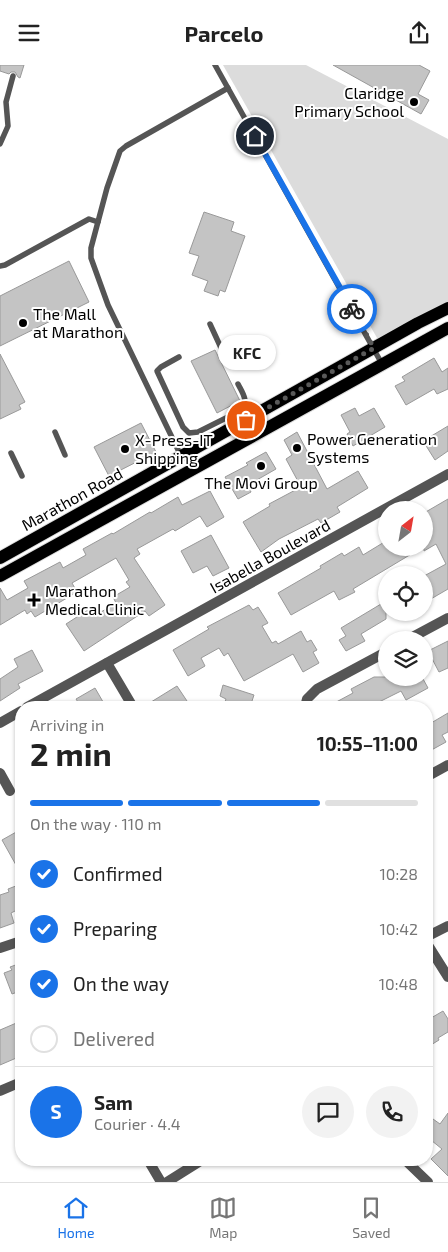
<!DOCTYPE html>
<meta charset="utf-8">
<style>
:root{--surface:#fff;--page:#f2f2f2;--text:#222;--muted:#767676;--line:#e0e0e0;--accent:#1a73e8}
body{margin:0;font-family:"Exo 2",sans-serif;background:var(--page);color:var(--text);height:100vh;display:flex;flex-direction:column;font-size:19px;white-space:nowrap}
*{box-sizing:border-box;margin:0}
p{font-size:16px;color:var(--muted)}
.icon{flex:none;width:28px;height:28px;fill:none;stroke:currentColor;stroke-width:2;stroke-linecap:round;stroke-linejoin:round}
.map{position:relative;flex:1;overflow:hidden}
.panel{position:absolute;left:15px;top:636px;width:418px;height:465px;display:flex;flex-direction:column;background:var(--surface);border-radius:20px;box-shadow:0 1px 4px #0004}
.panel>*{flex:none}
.needle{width:32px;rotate:31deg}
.buttons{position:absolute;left:378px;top:436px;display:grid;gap:10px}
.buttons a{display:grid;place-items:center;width:55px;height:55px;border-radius:50%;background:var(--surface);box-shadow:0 1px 4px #0004;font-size:25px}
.pin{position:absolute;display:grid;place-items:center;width:42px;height:42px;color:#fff;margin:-21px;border:2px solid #fff;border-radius:50%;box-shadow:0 1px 5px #0007}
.courier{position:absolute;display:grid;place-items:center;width:50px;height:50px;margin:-25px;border:4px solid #1a73e8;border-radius:50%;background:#fff;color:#222;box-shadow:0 1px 6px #0007}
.bubble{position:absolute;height:35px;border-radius:18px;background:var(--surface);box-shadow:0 1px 4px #0004;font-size:16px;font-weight:700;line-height:35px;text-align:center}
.summary em{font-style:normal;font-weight:700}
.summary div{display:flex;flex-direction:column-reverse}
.summary{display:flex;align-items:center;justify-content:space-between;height:85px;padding:0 15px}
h1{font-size:32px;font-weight:700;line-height:38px}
.bar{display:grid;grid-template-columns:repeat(4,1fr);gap:8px 5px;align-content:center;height:60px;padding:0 15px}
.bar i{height:6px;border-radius:4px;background:var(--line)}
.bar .active{background:var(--accent)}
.bar p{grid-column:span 4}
.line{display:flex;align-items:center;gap:12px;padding:0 15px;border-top:1px solid var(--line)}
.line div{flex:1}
.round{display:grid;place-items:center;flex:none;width:52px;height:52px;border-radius:26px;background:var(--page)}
ol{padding:0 15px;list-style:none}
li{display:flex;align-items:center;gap:15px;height:55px}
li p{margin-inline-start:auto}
li .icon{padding:5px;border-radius:50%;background:var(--accent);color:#fff;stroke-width:4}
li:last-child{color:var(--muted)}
li i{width:28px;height:28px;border:2px solid var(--line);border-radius:50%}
header{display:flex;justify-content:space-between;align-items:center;height:65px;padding:0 15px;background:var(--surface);font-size:22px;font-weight:700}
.tabs{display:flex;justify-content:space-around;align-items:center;height:70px;border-top:1px solid var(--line);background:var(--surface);font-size:14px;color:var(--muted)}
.tabs a{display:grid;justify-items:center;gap:2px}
.tabs .active{color:var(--accent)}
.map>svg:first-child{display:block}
.green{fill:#dcdcdc}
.building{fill:#c4c4c4;stroke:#999}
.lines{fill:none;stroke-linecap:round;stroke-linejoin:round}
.primary-casing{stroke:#dbdbdb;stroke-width:14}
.lane{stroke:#555;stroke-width:5.5}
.street{stroke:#555;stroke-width:10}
.primary{stroke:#000;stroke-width:12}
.done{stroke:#595959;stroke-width:5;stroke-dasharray:0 9}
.route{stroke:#1a73e8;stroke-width:6}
.poi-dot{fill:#000;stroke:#fff;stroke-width:2}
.labels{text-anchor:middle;stroke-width:4;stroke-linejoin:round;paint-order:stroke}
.poi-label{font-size:16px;fill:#000;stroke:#fff;text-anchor:start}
.street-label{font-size:16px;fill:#000;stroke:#fff}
</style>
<header><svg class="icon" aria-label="menu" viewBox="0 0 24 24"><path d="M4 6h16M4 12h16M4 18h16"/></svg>Parcelo<svg class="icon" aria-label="share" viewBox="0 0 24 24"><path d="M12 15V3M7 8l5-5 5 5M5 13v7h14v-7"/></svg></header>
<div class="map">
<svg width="448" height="1117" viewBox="0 0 448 1117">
<rect width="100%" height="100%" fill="#fff"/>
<polygon class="green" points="223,0 306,0 448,74 448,244 381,280"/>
<g class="building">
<polygon points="0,0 24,0 20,13 18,12 15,7 11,7 9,9 0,6"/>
<polygon points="333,0 419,0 430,6 418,29 429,35 421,49"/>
<polygon points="204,147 234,157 231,166 245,171 225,227 220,225 218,231 204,226 208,216 192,210 199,191 189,188"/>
<polygon points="69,196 89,237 0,281 0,231"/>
<polygon points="215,285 240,336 217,348 191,296"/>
<polygon points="0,289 25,337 19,340 21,344 0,354"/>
<polygon points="434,293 442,307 448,303 448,324 437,329 434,324 406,340 395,321 405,316 402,312"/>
<polygon points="355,343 359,351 374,343 385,362 353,381 347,369 350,367 341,350"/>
<polygon points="141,358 156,387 109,411 94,382"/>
<polygon points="448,361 448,386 435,395 423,376"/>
<polygon points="297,367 327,424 358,406 368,423 337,442 340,447 321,458 318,454 279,474 261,487 243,457 270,441 269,439 301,422 286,394 292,390 284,375"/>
<polygon points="266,387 276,404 248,420 251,427 238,434 225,412 248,400 246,398"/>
<polygon points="210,426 224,452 207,462 200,451 175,466 173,464 137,484 140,489 134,493 165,540 149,551 145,546 84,586 66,559 91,543 96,550 116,538 113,532 130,522 126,517 129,515 116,493 72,518 77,527 35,552 31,546 27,549 25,545 0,560 0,523 7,535 28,523 24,516 60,497 63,503 86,490 83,484 112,468 113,469 150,447 151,448 178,432 182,440"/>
<polygon points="448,434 448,524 424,538 424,511 446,499 436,479 424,486 424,448"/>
<polygon points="211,470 229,503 213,511 207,501 193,508 181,486"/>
<polygon points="386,476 386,482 423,482 353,524 355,527 339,535 334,526 291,550 278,528 321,503 320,501 342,488 344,491 359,482 363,490"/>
<polygon points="386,536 386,554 361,569 365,576 346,586 339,575 346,571 341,563"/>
<polygon points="249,540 253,545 258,542 268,558 262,561 272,578 276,576 278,579 301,566 307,577 311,575 317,585 313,587 319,598 303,607 293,589 244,616 228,588 224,591 219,583 201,593 205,601 188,611 173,585 209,564 207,562"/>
<polygon points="448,576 448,603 439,607 428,586"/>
<polygon points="32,585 43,606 18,619 20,623 0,636 0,614 18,602 14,594"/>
<polygon points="374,612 422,612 428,623 406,635 401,626 369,642 327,642 353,628 351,624"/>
<polygon points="223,620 254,630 250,642 244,640 243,642 223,642 226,634 220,631"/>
<polygon points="177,621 191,642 143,642"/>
<polygon points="95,623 106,642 81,642 76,634"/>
<polygon points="448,648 448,667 442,670 446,677 426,688 426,661"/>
<polygon points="18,766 21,771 21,809 2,775"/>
<polygon points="21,819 21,843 11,848 14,858 0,863 0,830 9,827 8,824"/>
<polygon points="21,898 21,928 20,926 12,929 4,908 12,905 10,902"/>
<polygon points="443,946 448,954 448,967 438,973 439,975 426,983 426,956"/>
<polygon points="21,956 21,991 0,1000 0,965"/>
<polygon points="448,1048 448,1111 431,1094 442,1084 426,1071 426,1049 440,1059"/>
</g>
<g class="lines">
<g class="primary-casing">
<g id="primary">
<polyline points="0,493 418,258 448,243"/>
<polyline points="0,511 448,263"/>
</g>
</g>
<g class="lane">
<polyline points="215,0 382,299"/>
<polyline points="0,79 8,61 6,37 13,11"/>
<polyline points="0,201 5,200 89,154 98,157"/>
<polyline points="210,259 228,298"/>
<path d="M179,292L161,302L157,306L183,362L189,368L198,367L242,345C249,336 242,327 238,319"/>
<polyline points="55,367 65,390"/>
<polyline points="11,388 22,411"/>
<polyline points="181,391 108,240 91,193 91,183 107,123 120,86 126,81 228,23"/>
</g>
<g class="street">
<polyline points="407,575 448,553"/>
<polyline points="107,598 133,642"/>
<polyline points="27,642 448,409"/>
<polyline points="305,642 307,634 317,624 386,587"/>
<polyline points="0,658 21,646"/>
<polyline points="0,708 10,726"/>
<polyline points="426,712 448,700"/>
<polyline points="426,872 448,861"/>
<polyline points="426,877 448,912"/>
<polyline points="0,883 21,876"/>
<polyline points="0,1026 21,1017"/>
<polyline points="148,1095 161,1117"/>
<polyline points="405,1095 428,1117"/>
<polyline points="167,1117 202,1095"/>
</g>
<use href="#primary" class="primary"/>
</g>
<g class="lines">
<polyline class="done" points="246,355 374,283 352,244"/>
<polyline class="route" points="255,71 352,244"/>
</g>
<g class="poi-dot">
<circle cx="414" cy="37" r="5"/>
<circle cx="23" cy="258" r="5"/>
<circle cx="297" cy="383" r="5"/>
<circle cx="125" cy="384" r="5"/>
<circle cx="261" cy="401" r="5"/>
<path d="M31.5 527.5h5v5h5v5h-5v5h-5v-5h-5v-5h5z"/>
</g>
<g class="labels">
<g class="poi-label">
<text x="404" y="34" text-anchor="end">Claridge<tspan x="404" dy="18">Primary School</tspan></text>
<text x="33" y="255">The Mall<tspan x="33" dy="18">at Marathon</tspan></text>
<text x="307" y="380">Power Generation<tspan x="307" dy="18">Systems</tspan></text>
<text x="135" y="381">X-Press-IT<tspan x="135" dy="18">Shipping</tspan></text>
<text x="261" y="424" text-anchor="middle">The Movi Group</text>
<text x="45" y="532">Marathon<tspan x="45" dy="18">Medical Clinic</tspan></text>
</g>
<g class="street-label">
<text transform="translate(72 434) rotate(-29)" y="6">Marathon Road</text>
<text transform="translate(270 491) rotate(-29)" y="6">Isabella Boulevard</text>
</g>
</g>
</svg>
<div class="buttons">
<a><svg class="needle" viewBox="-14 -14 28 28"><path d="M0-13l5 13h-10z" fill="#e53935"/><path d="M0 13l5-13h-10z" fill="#767676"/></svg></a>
<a><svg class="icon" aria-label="locate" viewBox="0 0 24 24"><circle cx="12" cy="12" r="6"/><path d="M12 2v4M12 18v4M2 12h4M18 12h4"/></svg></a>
<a><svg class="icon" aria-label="layers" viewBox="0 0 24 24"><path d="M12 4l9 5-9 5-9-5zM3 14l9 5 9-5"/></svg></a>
</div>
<div class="pin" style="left:246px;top:355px;background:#ea580c"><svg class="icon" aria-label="bag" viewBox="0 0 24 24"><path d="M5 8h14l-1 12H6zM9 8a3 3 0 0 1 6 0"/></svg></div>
<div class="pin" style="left:255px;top:71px;background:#1f2937"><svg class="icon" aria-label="home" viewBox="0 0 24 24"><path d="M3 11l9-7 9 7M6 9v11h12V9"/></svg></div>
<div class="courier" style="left:352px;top:244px"><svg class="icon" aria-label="bike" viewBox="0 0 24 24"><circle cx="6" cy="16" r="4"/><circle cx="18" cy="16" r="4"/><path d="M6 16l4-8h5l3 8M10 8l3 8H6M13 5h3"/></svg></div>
<div class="bubble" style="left:218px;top:270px;width:58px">KFC</div>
<section class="panel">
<div class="summary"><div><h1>2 min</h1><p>Arriving in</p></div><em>10:55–11:00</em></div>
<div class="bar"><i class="active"></i><i class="active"></i><i class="active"></i><i></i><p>On the way · 110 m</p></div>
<ol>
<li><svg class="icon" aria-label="check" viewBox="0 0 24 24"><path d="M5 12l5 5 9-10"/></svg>Confirmed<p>10:28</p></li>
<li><svg class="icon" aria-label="check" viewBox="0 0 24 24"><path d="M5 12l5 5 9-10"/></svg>Preparing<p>10:42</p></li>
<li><svg class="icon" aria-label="check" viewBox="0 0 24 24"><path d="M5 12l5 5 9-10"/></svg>On the way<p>10:48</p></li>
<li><i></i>Delivered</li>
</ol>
<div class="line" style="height:90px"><b class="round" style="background:var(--accent);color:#fff">S</b><div><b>Sam</b><p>Courier · 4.4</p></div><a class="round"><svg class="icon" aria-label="chat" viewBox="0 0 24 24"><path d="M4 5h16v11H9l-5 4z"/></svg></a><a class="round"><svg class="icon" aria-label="phone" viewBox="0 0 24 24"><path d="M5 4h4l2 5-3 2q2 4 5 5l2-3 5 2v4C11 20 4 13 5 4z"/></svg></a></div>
</section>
</div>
<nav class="tabs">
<a class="active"><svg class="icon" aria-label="home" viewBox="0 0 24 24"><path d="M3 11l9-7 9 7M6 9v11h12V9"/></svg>Home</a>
<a><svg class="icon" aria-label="map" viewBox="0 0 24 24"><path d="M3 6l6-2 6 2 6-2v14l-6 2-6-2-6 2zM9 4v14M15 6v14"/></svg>Map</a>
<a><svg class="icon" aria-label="saved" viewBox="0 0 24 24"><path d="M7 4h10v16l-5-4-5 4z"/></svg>Saved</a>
</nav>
